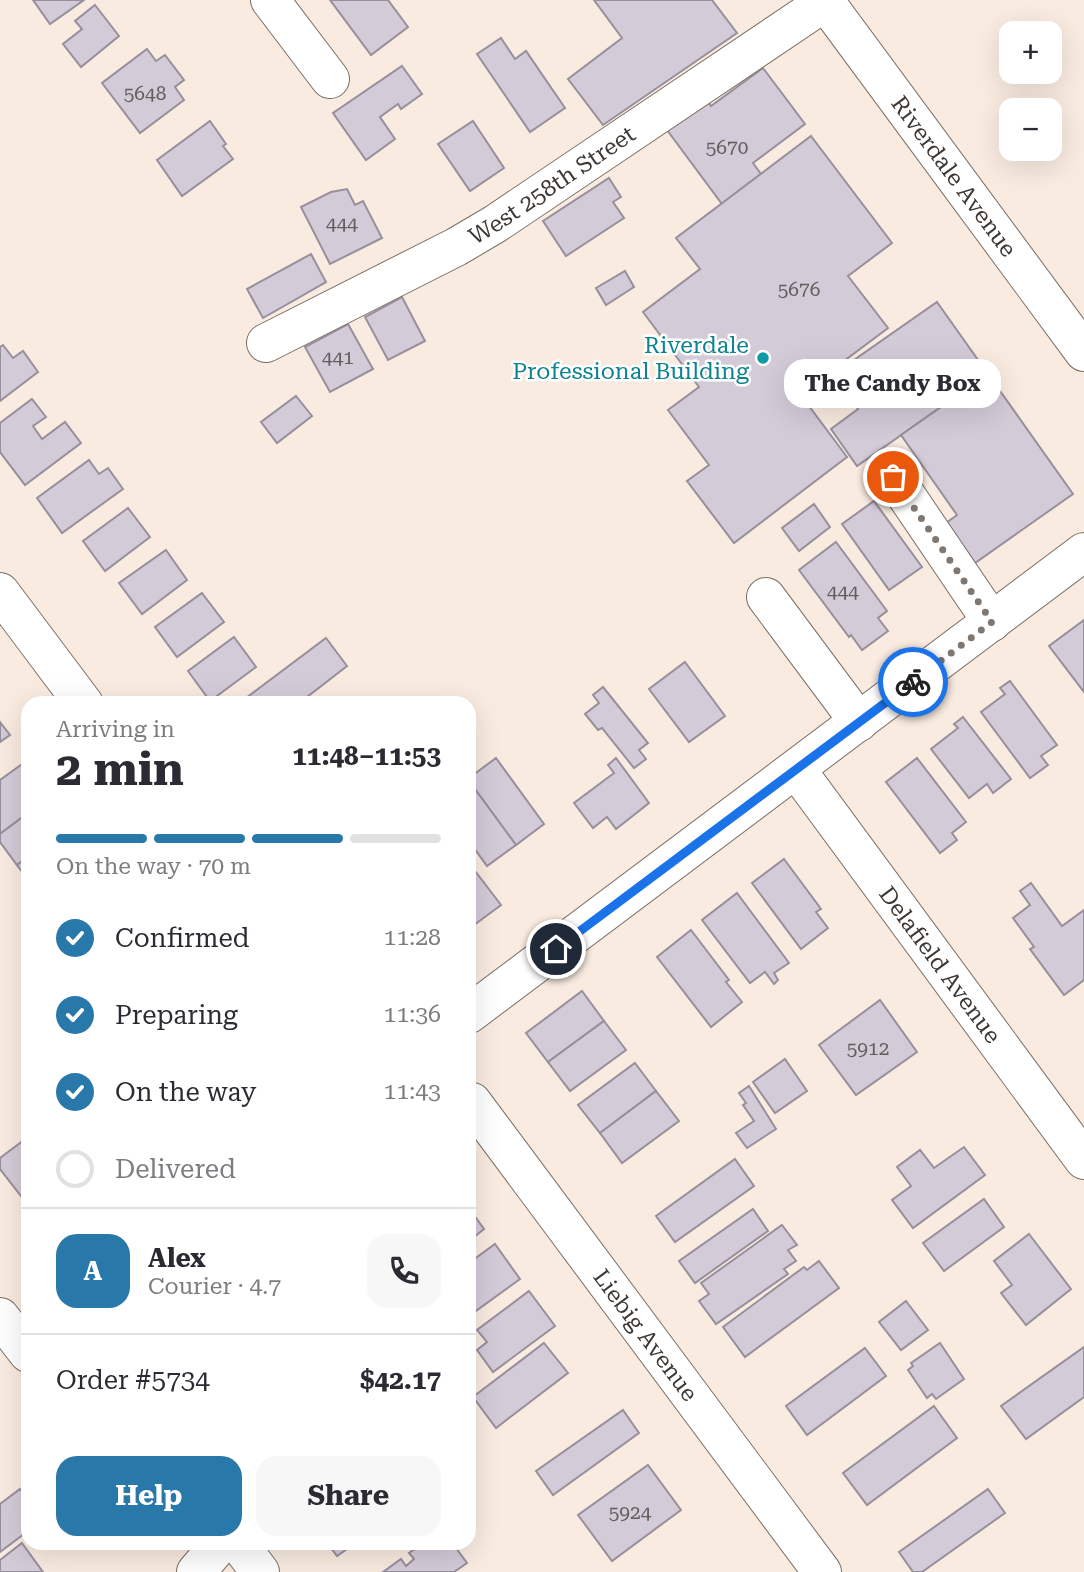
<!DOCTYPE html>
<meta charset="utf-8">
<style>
:root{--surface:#fff;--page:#f7f7f7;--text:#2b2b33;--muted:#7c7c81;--line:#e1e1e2;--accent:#2878a9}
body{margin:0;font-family:"Roboto Serif",serif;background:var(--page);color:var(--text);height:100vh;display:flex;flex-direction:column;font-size:26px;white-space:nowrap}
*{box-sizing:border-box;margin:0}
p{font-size:23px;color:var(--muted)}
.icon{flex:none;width:38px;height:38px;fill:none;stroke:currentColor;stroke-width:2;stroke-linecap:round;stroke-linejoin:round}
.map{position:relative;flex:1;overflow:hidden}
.panel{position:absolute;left:21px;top:696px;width:455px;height:854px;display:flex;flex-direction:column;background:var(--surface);border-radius:21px;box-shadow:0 7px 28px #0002}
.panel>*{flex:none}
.fabs{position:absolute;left:999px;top:21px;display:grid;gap:14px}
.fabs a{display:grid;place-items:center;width:63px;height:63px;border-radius:14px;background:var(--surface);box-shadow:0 7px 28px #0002;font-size:35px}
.pin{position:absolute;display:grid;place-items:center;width:60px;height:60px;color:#fff;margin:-30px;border:4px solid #fff;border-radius:50%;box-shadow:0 2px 7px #0007}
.courier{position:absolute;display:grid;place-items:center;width:70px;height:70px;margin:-35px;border:5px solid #1a73e8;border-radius:50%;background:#fff;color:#222;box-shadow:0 2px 9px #0007}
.bubble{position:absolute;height:49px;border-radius:21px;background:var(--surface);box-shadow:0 7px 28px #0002;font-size:23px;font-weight:700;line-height:49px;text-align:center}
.head em{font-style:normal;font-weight:700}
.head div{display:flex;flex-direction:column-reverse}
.head{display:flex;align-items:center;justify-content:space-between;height:119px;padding:0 35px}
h1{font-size:46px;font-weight:700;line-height:52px}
.bar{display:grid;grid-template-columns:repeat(4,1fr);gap:10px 7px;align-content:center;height:84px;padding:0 35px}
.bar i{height:9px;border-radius:5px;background:var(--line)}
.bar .on{background:var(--accent)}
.bar p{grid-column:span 4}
.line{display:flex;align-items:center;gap:18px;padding:0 35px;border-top:2px solid var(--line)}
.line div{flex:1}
.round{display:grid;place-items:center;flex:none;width:74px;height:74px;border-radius:21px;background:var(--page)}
ol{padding:0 35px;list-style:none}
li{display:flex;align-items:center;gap:21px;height:77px}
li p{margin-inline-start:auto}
li .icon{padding:7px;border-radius:50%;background:var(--accent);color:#fff;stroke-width:4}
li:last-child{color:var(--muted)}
li i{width:38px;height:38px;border:4px solid var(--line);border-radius:50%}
.cta{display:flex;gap:14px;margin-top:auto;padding:14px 35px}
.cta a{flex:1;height:80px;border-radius:21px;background:var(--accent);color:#fff;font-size:28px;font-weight:700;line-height:80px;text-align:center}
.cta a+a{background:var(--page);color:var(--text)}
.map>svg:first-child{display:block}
.building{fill:#d4cbd8;stroke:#988f9c;stroke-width:2}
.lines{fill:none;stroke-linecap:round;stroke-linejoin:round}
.minor-casing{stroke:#7a6e64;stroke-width:40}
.major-casing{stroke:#7a6e64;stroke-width:40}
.minor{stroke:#fff;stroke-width:38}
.major{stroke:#fff;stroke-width:38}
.done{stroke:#7f7770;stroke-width:7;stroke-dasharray:0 12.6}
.route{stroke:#1a73e8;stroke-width:9}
.culture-dot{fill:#0f9aa8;stroke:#fff;stroke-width:2.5}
.labels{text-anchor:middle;stroke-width:5;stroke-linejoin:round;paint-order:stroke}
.number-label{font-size:19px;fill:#635d5d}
.street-label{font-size:23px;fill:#3d3834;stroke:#fff}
.culture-label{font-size:23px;fill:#0d838f;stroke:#fff;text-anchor:end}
</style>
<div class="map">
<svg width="1084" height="1572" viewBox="0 0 1084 1572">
<rect width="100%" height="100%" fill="#f9ebe0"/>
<g class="building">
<polygon points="33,0 84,0 50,24"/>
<polygon points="330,0 388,0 408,27 371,55"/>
<polygon points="594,0 712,0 737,33 603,125 568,79 622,38"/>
<polygon points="95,5 119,36 81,67 63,44 82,29 75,21"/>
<polygon points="501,38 515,59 526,51 565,108 530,132 477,54"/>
<polygon points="147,49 156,61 165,55 184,80 175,87 184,100 140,133 102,83"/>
<polygon points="402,66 422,94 401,109 398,104 380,117 395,139 366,160 333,113"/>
<polygon points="763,68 805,124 753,163 761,174 722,204 667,130 707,100 711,106"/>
<polygon points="210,121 226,144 223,146 233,159 182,196 157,160"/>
<polygon points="473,121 504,168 470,191 438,144"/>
<polygon points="811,136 892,243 848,276 888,328 800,394 847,457 734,543 687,481 709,465 668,410 699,387 643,312 700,269 676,238"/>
<polygon points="609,178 621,197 613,202 624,218 566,256 543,221"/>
<polygon points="347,189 355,205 363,201 382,238 330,264 301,207 331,192"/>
<polygon points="311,254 326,282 263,318 247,289"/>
<polygon points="625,271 634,287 606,305 596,288"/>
<polygon points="402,297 425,341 388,360 365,317"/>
<polygon points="937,302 988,374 857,466 831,429 858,409 834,374"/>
<polygon points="348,324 373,369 330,392 305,347"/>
<polygon points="3,345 13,358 23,351 38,372 0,401 0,347"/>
<polygon points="988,374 1073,494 975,563 946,523 957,515 901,435"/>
<polygon points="296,396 312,416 277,443 261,422"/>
<polygon points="32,399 46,417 33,426 42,439 65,422 81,443 25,485 0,452 0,423"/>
<polygon points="89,460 99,474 108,468 123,489 62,533 37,498"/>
<polygon points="874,501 922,567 889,590 842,524"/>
<polygon points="814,504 830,527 799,551 782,528"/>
<polygon points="128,508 150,537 105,571 83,541"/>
<polygon points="836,542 887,611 878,618 888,631 862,650 851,635 849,637 799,570"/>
<polygon points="166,550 187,580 142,614 119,583"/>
<polygon points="202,593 224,622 177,657 155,627"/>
<polygon points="1084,620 1084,692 1049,646"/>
<polygon points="234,637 256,667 210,701 188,671"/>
<polygon points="326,638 347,666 298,704 238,704"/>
<polygon points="685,662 725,716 689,742 649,689"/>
<polygon points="1010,681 1057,745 1041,756 1048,765 1030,778 981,712 1005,694 1000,688"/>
<polygon points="603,687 648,743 639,750 646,759 634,768 602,728 598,730 585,714 599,703 593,695"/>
<polygon points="963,717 1011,779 993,793 987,784 969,798 931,749 958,728 954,724"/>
<polygon points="0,722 10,735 0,742"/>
<polygon points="496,758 544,824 516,845 469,781 469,778"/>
<polygon points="616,758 649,803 616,829 607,817 593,828 574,803 614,773 608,765"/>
<polygon points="917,758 966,822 952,833 957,840 940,853 886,782"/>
<polygon points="25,762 28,765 28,813 0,834 0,780"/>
<polygon points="469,781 516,845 487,866 469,841"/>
<polygon points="28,813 28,857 17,865 0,842 0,834"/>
<polygon points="28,857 28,880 17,865"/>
<polygon points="784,859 821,909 816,912 828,928 801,949 752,883"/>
<polygon points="469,863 501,905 470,928 469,927"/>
<polygon points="1031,883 1062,926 1084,910 1084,980 1064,995 1030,949 1034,947 1013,918 1030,905 1020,891"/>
<polygon points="737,893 789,963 774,973 778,980 774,984 765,972 750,983 702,920"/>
<polygon points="691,930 729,980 726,982 742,1002 711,1027 657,957"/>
<polygon points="582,991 604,1021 548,1062 526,1033"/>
<polygon points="880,1000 917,1052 856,1095 819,1045"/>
<polygon points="604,1021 626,1050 570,1091 548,1062"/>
<polygon points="785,1059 807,1091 775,1113 753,1082"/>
<polygon points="635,1063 656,1091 600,1133 578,1105"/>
<polygon points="749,1086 776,1129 747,1148 736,1133 754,1121 743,1105 746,1103 739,1093"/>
<polygon points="656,1091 679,1121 622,1163 600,1133"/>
<polygon points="28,1137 28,1205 0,1169 0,1158"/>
<polygon points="964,1147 985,1175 913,1228 892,1200 911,1186 897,1167 920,1150 934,1168"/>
<polygon points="735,1159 754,1186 675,1242 656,1216"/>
<polygon points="984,1199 1004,1227 944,1271 923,1243"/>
<polygon points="469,1208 484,1229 469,1241"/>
<polygon points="753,1209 768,1231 695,1283 679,1261"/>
<polygon points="782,1225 797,1245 788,1250 796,1261 784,1269 788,1274 716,1324 699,1301 709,1294 701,1283"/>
<polygon points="1029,1234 1071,1289 1026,1325 1001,1293 1012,1285 994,1261"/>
<polygon points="495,1244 520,1279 469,1316 469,1263"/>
<polygon points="819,1261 839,1288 745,1357 723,1327 804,1267 807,1270"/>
<polygon points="529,1291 555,1326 493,1372 477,1350 487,1342 477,1330"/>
<polygon points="906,1301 928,1330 901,1350 879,1322"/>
<polygon points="544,1343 568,1373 496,1428 473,1397"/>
<polygon points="940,1343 964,1379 936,1399 932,1394 927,1398 908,1370 913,1366 911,1363"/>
<polygon points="1084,1347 1084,1397 1026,1439 1001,1406"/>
<polygon points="865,1348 886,1376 807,1435 786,1406"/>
<polygon points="934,1406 957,1438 867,1505 843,1473"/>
<polygon points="623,1410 639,1433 553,1495 536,1471"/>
<polygon points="648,1465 681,1510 612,1561 578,1515"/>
<polygon points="20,1489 28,1500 28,1531 0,1552 0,1504"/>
<polygon points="988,1489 1005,1513 922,1572 913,1572 899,1552"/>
<polygon points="22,1543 43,1572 0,1572 0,1560"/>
<polygon points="328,1544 354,1544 337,1556"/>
<polygon points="422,1544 453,1544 467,1563 454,1572 383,1572 401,1559 406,1566 414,1559 409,1553"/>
</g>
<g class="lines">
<g class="minor-casing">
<g id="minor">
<polyline points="270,0 330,79"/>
<path id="s1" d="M266,343L456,247L495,224L825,2"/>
<polyline points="893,476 992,622"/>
<polyline points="0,592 84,704"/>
<polyline points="766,597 859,722"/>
<path id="s2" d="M796,769L1084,1160"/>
<polyline points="469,1014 1084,552"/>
<path id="s3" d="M469,1101L472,1102L822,1572"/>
<polyline points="0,1317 28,1353"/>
<polyline points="239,1544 260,1572"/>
<polyline points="196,1572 220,1544"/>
</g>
</g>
<g class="major-casing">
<g id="major">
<path id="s4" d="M824,0L1084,352"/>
</g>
</g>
<use href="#minor" class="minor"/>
<use href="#major" class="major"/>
</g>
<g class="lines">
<polyline class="done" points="893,477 992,622 913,682"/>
<polyline class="route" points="556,949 913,682"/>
</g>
<circle class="culture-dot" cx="763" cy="358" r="7"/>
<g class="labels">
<g class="number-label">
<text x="145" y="100">5648</text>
<text x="727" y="154">5670</text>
<text x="342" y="230">444</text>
<text x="799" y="296">5676</text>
<text x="338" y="364">441</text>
<text x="843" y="598">444</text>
<text x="868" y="1055">5912</text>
<text x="630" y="1519">5924</text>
</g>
<g class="street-label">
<text dy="8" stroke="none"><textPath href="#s4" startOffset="219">Riverdale Avenue</textPath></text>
<text dy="8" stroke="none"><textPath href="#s1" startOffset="327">West 258th Street</textPath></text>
<text dy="8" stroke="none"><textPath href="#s2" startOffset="243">Delafield Avenue</textPath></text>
<text dy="8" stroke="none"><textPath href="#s3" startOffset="294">Liebig Avenue</textPath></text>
</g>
<g class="culture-label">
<text x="749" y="353">Riverdale<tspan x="749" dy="26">Professional Building</tspan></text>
</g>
</g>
</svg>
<div class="fabs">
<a>+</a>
<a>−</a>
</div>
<div class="pin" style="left:893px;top:477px;background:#ea580c"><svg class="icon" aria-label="bag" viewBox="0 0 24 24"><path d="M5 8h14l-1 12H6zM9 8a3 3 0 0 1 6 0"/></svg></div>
<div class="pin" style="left:556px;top:949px;background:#1f2937"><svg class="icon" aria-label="home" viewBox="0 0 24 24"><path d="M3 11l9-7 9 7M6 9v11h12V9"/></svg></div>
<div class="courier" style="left:913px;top:682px"><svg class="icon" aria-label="bike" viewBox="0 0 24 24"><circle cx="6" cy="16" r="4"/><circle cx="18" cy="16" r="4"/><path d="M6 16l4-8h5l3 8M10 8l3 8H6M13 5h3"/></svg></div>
<div class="bubble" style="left:784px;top:359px;width:217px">The Candy Box</div>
<section class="panel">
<div class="head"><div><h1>2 min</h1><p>Arriving in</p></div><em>11:48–11:53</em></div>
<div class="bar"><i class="on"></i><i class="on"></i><i class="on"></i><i></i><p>On the way · 70 m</p></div>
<ol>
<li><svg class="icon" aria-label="check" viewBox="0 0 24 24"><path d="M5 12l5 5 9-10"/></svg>Confirmed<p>11:28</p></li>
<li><svg class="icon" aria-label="check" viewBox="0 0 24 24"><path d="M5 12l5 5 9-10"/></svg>Preparing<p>11:36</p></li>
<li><svg class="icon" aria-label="check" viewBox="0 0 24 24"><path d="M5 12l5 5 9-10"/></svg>On the way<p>11:43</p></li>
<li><i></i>Delivered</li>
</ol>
<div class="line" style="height:126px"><b class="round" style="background:var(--accent);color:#fff">A</b><div><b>Alex</b><p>Courier · 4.7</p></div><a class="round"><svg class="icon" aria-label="phone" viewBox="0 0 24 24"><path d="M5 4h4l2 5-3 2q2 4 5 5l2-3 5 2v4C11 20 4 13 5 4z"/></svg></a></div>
<div class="line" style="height:91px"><div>Order #5734</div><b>$42.17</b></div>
<div class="cta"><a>Help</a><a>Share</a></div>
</section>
</div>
